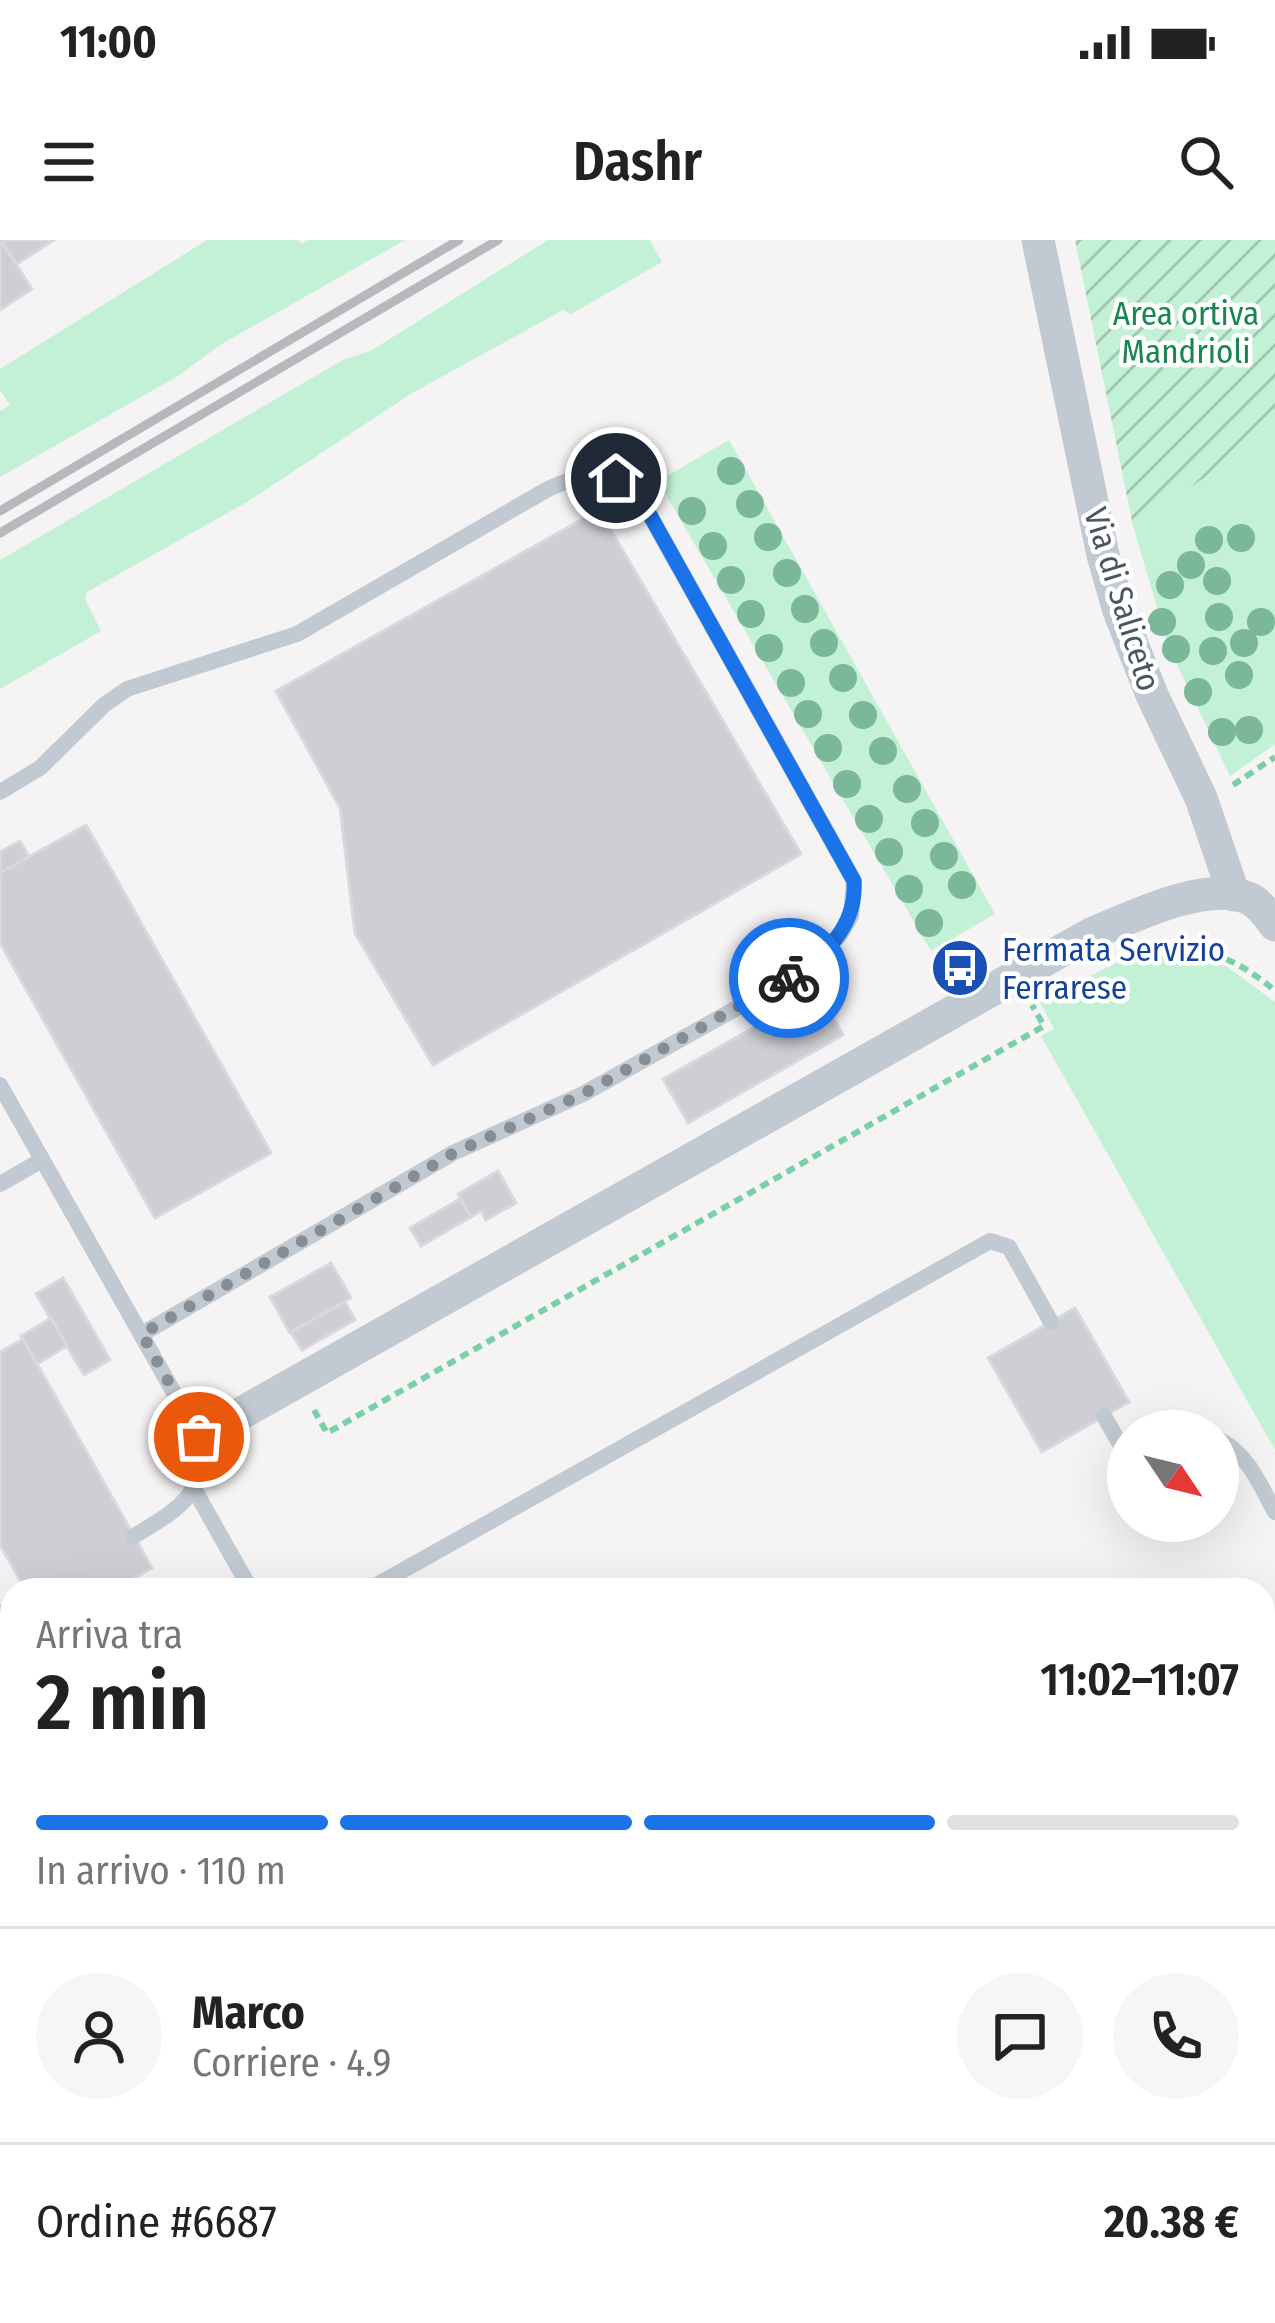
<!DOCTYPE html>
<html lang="it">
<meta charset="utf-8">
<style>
:root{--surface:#fff;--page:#f6f6f6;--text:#222;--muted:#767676;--line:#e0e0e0;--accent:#1a73e8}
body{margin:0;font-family:"Fira Sans Condensed",sans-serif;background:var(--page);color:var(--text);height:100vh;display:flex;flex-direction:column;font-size:45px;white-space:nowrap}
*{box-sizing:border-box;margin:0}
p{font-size:39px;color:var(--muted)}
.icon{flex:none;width:66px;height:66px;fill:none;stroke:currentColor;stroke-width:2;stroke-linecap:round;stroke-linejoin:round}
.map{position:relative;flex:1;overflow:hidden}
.sheet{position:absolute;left:0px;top:1338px;width:1275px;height:747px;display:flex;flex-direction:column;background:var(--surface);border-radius:36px 36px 0 0;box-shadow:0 12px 48px #0002}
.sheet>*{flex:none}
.needle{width:78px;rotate:125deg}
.fabs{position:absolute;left:1107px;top:1170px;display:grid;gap:24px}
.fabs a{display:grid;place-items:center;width:132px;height:132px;border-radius:50%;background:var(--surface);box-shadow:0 12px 48px #0002;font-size:60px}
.pin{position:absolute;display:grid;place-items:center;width:102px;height:102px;color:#fff;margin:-51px;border:6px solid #fff;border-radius:50%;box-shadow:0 3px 12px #0007}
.courier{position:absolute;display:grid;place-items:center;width:120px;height:120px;margin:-60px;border:9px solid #1a73e8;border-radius:50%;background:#fff;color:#222;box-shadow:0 3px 15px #0007}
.summary em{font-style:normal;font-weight:600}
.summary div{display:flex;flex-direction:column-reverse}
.summary{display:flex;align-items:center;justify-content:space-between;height:204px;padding:0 36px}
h1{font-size:78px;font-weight:600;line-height:90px}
.bar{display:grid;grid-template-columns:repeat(4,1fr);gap:18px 12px;align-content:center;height:144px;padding:0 36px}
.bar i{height:15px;border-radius:9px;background:var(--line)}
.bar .current{background:var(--accent)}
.bar p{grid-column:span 4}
.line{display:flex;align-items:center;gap:30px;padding:0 36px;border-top:3px solid var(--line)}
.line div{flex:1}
.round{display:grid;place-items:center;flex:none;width:126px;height:126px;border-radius:63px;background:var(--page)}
.status{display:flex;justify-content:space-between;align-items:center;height:84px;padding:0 60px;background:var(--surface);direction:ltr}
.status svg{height:33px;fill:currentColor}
header{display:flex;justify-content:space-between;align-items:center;height:156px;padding:0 36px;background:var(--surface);font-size:54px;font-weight:600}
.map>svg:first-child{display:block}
.grass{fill:#c3f1d5}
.garden{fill:url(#garden-furrows)}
.building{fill:#cdcfd5;stroke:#d7d9de;stroke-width:3}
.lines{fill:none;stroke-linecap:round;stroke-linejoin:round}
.path{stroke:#7ad0a6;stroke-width:6;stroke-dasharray:9 6;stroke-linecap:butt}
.lane{stroke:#c1cad2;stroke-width:16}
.street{stroke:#c1cad2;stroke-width:33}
.rail{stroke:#b5b8bd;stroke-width:9}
.tree{fill:#7bb799}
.done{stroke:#868d94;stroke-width:12;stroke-dasharray:0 21.6}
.route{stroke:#1a73e8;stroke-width:15}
.labels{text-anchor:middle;stroke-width:9;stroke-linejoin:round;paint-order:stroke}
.park-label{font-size:33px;fill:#17864f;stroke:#fff}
.street-label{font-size:33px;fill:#4a5661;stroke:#fff}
.transit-label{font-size:33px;fill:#164399;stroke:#fff;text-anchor:start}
</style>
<div class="status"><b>11:00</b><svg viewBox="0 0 49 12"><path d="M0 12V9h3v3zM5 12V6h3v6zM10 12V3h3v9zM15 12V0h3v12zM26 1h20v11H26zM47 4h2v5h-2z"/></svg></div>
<header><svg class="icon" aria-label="menu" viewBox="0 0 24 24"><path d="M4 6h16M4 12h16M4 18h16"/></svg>Dashr<svg class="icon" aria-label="search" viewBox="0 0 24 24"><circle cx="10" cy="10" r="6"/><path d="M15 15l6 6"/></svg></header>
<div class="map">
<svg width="1275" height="2083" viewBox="0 0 1275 2083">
<defs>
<pattern id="garden-furrows" width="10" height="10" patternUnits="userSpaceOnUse" patternTransform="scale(3)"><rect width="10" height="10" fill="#c3f1d5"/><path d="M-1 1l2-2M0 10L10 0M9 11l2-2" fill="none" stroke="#a0c6b0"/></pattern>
</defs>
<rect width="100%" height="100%" fill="#f5f3f3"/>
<g class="grass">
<polygon points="207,0 298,0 302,4 309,0 405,0 220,105 178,136 0,237 0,171 10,165 0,150 0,129"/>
<polygon points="548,0 650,0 662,22 571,74 563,70 412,153 247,262 87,352 85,359 101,391 0,449 0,320 341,121 372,110"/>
<polygon points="1275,190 1275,504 1230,536 1169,408 1133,286"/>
<polygon points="729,200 995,674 931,711 658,241"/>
<polygon points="1161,713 1226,726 1275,762 1275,1210 1041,796 1054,789 1040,762 1120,721"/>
</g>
<polygon class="garden" points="1075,0 1275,0 1275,190 1133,286"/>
<g class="building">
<polygon points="0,0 32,49 0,70"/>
<polygon points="1,0 54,0 17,24"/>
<polygon points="599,270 801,614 433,825 355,693 340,568 276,451"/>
<polygon points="86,585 271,913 155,978 0,703 0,633"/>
<polygon points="20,601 29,617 0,633 0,612"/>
<polygon points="818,751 843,795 688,883 663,839"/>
<polygon points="498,931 516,963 486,980 481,971 471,977 458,954"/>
<polygon points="460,959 471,977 421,1006 410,988"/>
<polygon points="331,1023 351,1058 290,1093 270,1057"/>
<polygon points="63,1038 110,1120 84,1135 36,1054"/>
<polygon points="345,1062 355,1080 302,1110 291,1092"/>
<polygon points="1075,1068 1129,1162 1042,1212 988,1118"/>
<polygon points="51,1078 67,1106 37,1124 21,1096"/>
<polygon points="23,1099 152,1328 114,1350 26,1350 0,1305 0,1112"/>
</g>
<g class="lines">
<g class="path">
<polyline points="1233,545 1275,517"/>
<path d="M1153,707C1201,705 1239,719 1275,751"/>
<polyline points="314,1170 327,1193 1044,786 1032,765"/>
<polyline points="1263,1714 1275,1707"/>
<polyline points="646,2083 663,2073"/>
</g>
<g class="lane">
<path d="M0,552L40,528L104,465L127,449L297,394L548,249C579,235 609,226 637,252L854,641L851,676L840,695L823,713L785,741L583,854L453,913L142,1094"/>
<path d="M0,845L199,1197C209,1254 177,1270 134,1296"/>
<polyline points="0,944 42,920"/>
<polyline points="1104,1176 1128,1218"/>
<path d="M1218,1199C1248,1214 1259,1243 1275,1272"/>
<polyline points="194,1249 251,1350"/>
<polyline points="368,1350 990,1001 1009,1007 1051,1082"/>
<polyline points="0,1374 12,1367"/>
<polyline points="1263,1531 1275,1525"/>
<polyline points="0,1558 12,1551"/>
<polyline points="0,1828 12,1849"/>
<polyline points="137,2073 143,2083"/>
<polyline points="294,2083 311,2073"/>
</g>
<g class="street">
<polyline points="1038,0 1103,315 1119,371 1152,455 1201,558 1234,655"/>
<path d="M199,1197L1091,694C1130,678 1206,640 1248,658C1260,663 1268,676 1275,685"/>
</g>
<g class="rail">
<polyline points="0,271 459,0"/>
<polyline points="0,293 498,0"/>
</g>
</g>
<g class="tree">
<circle cx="731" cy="231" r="14"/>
<circle cx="750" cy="264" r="14"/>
<circle cx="692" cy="271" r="14"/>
<circle cx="768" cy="297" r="14"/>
<circle cx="1241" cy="298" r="14"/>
<circle cx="1209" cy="300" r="14"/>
<circle cx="713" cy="306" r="14"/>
<circle cx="1191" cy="325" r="14"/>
<circle cx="787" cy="333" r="14"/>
<circle cx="731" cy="340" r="14"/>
<circle cx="1217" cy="341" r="14"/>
<circle cx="1170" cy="345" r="14"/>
<circle cx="805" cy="369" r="14"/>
<circle cx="751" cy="374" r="14"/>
<circle cx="1219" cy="377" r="14"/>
<circle cx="1162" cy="382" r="14"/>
<circle cx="1261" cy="382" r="14"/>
<circle cx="824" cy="403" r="14"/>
<circle cx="1244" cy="403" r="14"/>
<circle cx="769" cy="408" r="14"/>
<circle cx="1176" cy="409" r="14"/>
<circle cx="1213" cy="411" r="14"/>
<circle cx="1239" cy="435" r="14"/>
<circle cx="843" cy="438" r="14"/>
<circle cx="791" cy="443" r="14"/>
<circle cx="1198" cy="452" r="14"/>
<circle cx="808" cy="474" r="14"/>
<circle cx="863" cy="475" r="14"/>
<circle cx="1249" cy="490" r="14"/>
<circle cx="1222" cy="492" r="14"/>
<circle cx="828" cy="508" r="14"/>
<circle cx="883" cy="511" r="14"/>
<circle cx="847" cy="544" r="14"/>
<circle cx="907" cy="549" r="14"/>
<circle cx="869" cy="579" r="14"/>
<circle cx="925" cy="583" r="14"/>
<circle cx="889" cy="612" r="14"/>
<circle cx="944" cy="616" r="14"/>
<circle cx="962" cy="645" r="14"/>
<circle cx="909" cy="649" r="14"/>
<circle cx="929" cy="683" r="14"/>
</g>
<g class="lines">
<polyline class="done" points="199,1197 142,1094 454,913 583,854 789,738"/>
<path class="route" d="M616,238L637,252L854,641C857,687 825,715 789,738"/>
</g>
<defs>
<g id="bus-disc" transform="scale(3)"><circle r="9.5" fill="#1a4fb4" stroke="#fff"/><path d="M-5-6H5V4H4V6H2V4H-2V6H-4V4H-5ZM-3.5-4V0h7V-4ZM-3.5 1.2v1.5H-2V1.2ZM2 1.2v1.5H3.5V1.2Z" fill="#fff"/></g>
</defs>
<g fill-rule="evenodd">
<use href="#bus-disc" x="960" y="728"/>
</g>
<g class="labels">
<g class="park-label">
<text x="1186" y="85">Area ortiva<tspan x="1186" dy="38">Mandrioli</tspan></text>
</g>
<g class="street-label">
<text transform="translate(1123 359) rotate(73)" y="12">Via di Saliceto</text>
</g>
<g class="transit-label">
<text x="1002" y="721">Fermata Servizio<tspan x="1002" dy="38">Ferrarese</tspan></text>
</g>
</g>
</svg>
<div class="fabs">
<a><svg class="needle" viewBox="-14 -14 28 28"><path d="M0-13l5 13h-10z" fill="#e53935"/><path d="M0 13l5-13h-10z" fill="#767676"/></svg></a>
</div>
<div class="pin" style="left:199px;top:1197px;background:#ea580c"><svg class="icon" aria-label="bag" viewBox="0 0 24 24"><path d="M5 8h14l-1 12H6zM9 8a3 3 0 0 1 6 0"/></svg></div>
<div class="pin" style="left:616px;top:238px;background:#1f2937"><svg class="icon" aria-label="home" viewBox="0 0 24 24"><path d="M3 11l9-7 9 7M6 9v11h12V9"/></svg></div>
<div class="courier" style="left:789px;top:738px"><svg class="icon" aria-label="bike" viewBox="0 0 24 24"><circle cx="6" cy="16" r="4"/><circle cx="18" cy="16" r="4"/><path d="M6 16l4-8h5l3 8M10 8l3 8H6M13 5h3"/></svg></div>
<section class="sheet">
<div class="summary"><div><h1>2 min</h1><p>Arriva tra</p></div><em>11:02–11:07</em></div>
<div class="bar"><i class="current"></i><i class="current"></i><i class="current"></i><i></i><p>In arrivo · 110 m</p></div>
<div class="line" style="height:216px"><a class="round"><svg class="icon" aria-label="person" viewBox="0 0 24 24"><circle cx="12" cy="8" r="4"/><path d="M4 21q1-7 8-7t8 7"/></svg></a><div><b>Marco</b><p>Corriere · 4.9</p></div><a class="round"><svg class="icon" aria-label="chat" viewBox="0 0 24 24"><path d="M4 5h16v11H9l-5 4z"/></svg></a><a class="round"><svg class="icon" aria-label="phone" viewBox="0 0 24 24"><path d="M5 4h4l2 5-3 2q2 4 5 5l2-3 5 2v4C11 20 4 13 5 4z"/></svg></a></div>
<div class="line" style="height:156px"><div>Ordine #6687</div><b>20.38 €</b></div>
</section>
</div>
